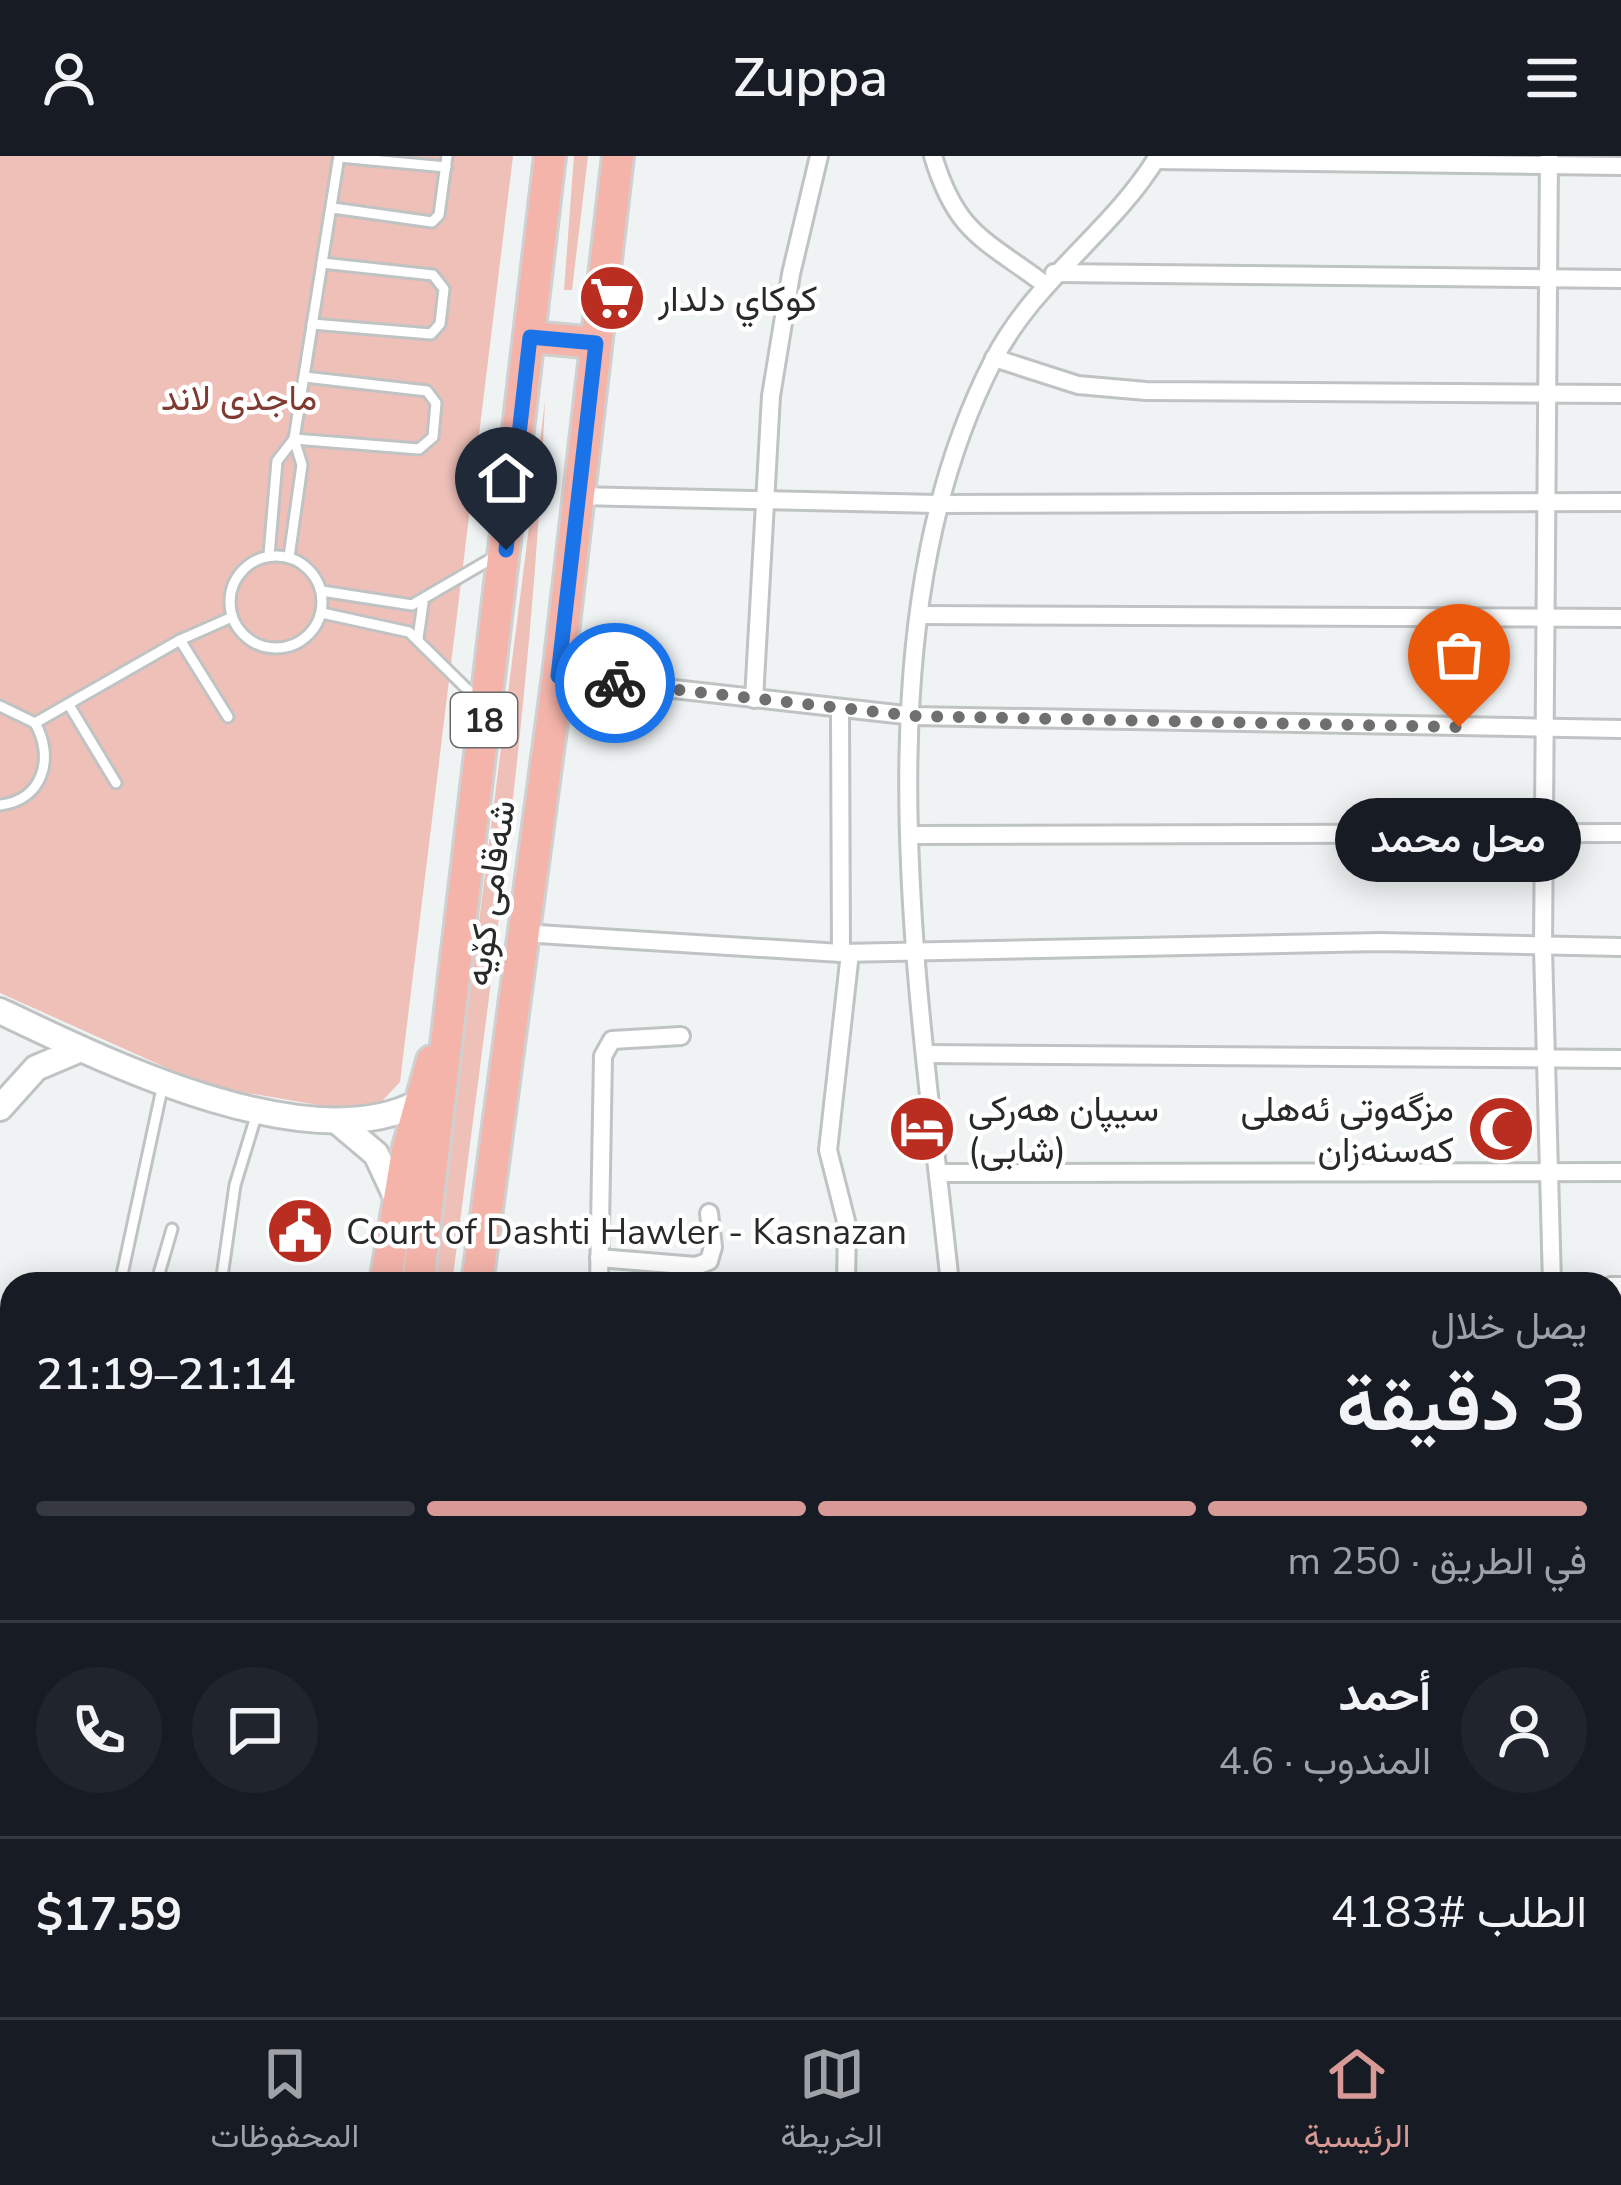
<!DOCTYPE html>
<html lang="ar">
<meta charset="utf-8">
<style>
:root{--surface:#171b24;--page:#20242c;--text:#f1f3f6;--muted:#9ea1a6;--line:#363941;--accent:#d89a96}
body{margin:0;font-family:"Nunito Sans",Vazirmatn,sans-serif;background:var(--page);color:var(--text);direction:rtl;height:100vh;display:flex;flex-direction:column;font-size:45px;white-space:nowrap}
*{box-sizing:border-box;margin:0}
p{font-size:39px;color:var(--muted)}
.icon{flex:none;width:66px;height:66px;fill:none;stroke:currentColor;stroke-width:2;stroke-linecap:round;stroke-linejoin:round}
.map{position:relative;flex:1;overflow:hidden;direction:ltr}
.sheet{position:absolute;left:0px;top:1116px;width:1623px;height:747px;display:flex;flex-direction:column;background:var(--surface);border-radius:36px 36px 0 0;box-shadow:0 6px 30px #0003;direction:rtl}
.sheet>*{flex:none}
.pin{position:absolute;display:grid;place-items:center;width:102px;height:102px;color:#fff;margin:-123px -51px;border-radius:50% 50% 50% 0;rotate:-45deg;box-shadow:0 0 12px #0007}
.pin .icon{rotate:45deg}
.courier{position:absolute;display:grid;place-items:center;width:120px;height:120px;margin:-60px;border:9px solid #1a73e8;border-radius:50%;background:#fff;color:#222;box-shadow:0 3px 15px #0007}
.bubble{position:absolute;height:84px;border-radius:42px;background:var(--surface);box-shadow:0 6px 30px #0003;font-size:39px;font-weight:600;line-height:84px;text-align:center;direction:rtl}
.head em{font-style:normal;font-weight:600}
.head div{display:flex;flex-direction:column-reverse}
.head{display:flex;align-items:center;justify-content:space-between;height:204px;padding:0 36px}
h1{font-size:78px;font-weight:600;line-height:90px}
.bar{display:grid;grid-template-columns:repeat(4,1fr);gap:18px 12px;align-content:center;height:144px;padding:0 36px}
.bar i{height:15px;border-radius:9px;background:var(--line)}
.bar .selected{background:var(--accent)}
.bar p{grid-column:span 4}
.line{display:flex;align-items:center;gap:30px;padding:0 36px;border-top:3px solid var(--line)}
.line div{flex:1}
.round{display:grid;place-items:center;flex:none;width:126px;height:126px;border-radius:63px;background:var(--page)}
header{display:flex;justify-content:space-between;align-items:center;height:156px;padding:0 36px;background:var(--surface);font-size:54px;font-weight:600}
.menu{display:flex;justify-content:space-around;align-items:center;height:168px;border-top:3px solid var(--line);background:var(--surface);font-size:33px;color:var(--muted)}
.menu a{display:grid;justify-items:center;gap:6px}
.menu .selected{color:var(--accent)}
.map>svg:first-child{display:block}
.park{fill:#eec0b8}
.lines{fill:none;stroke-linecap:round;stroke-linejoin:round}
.lane-casing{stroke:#bfc3c3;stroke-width:15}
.street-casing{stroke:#bfc3c3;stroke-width:22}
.secondary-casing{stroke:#bfc3c3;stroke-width:30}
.highway-casing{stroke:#d0d0d0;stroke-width:36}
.lane{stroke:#fff;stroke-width:9}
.street{stroke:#fff;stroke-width:16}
.secondary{stroke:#fff;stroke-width:24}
.highway{stroke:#f5b4aa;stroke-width:30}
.done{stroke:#6e7070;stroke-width:12;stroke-dasharray:0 21.6}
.route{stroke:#1a73e8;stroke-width:15}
.labels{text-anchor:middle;stroke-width:9;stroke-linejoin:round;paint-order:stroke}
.shield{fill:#fff;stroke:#686969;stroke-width:3}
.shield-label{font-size:33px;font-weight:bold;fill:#282929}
.poi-label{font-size:36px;fill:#282929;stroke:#fff;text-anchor:start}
.park-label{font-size:36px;fill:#7f3a31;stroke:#fff}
.street-label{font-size:36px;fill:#282929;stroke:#fff}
</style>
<header><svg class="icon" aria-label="menu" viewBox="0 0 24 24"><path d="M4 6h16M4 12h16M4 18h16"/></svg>Zuppa<svg class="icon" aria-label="person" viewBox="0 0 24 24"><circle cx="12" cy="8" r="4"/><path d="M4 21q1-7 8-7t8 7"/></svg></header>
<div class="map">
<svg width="1621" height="1861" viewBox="0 0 1621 1861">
<rect width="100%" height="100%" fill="#eff3f3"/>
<g class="park">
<polygon points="0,0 513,0 400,926 370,958 207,930 0,837"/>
<polygon points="574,0 588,0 572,134 564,134"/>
<path d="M545,245C533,540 489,835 452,1128H433Z"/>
</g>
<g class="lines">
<g class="lane-casing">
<g id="lane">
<polyline points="339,1 446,11"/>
<polyline points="333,52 432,66 439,59 447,0"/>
<polyline points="312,168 431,178 440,168 444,133 433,119 322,107"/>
<polyline points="294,283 419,293 433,281 436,247 427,235 305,221"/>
<polyline points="269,399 277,305 294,283"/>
<circle cx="276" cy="446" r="46"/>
<polyline points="289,401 302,309 294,283 339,0"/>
<polyline points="322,435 412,449 496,400"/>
<polyline points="322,457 409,476 478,544"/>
<polyline points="418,482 423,447"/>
<polyline points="180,484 228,561"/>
<polyline points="69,549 116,627"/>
<path d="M0,550L35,567C55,602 43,644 0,649"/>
<polyline points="35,567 180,484 232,461"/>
<polyline points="120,1128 163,928"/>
<polyline points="156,1128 172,1073"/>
<polyline points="221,1128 235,1029 257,957"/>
</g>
</g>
<g class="street-casing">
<g id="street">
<path d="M933,0C956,76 982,82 1043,127"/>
<polyline points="1549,0 1543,793 1552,1128"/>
<polyline points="1156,4 1621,10"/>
<polyline points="1054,117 1621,123"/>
<polyline points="994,202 1078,229 1146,235 1621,238"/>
<polyline points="577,340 938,348 1621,346"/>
<polyline points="919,459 1621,462"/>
<polyline points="558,520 914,560 1621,573"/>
<polyline points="754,543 771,240 791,118 819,0"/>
<polyline points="840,556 841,797"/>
<polyline points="910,679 1621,677"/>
<polyline points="522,777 841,797 1380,786 1621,791"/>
<polyline points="925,898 1621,903"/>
<polyline points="938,1017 1621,1016"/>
<polyline points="599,1102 696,1110 709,1105 713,1091 709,1057"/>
<polyline points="950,1127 1067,1128"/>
<polyline points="599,1128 603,900 612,884 681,880"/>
<polyline points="846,1128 847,1069 828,994 850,797"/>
<path d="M950,1128C920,839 855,474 993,205C1034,124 1112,76 1158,0"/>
<polyline points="1611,1130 1621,1130"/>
<polyline points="1611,1242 1621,1241"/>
<polyline points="1611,1601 1613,1861"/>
<polyline points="1344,1851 1345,1861"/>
<polyline points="1468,1853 1613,1856"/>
</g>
</g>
<g class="secondary-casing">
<g id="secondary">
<path d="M0,855C103,904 307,1005 418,947"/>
<polyline points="0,952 36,912 81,893"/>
<polyline points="338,966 376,998 398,1045"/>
<polyline points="1611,1418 1621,1418"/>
<polyline points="1611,1453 1621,1453"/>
<polyline points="1100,1851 1100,1861"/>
</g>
</g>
<g class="highway-casing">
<g id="highway">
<polyline points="530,181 596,187"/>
<polyline points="385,1128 407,995 432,905"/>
<polyline points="418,1128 550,0"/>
<polyline points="477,1128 558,520 618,0"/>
<polyline points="0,1694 12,1686"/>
<polyline points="0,1740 12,1733"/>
<polyline points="273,1851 275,1861"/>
<polyline points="725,1851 736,1861"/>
<polyline points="787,1851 798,1861"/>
<polyline points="301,1861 302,1851"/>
<polyline points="330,1861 331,1851"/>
<polyline points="384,1861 385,1851"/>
<polyline points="418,1861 419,1851"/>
<polyline points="475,1861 486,1851"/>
</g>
</g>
<use href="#lane" class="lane"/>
<use href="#street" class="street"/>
<use href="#secondary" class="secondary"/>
<use href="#highway" class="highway"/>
</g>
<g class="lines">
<polyline class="done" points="615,527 914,560 1459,571"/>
<polyline class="route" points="506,394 530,181 596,187 558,520 615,527"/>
</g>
<defs>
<g id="supermarket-disc" transform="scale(3.45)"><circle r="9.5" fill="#ba2d21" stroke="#fff"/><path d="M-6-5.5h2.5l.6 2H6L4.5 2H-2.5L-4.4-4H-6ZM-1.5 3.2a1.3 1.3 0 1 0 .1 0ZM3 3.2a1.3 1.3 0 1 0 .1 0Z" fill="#fff"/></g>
<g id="hotel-disc" transform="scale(3.45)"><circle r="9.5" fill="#ba2d21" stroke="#fff"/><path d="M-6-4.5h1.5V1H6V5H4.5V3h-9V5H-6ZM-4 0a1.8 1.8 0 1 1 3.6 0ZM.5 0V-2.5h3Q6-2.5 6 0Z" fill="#fff"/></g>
<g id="mosque-disc" transform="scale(3.45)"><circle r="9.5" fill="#ba2d21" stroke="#fff"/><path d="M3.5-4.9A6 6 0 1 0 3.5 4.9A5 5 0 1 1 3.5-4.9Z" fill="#fff"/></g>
<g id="civic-disc" transform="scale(3.45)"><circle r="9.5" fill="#ba2d21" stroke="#fff"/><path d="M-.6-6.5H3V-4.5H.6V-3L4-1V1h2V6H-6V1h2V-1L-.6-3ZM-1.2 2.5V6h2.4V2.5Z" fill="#fff"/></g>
</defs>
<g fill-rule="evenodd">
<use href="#supermarket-disc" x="612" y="142"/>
<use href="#hotel-disc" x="922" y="973"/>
<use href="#mosque-disc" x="1501" y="973"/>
<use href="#civic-disc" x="300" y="1075"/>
</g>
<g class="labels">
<rect class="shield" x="451" y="537" width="66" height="54" rx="9"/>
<g class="shield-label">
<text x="484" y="576">18</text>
</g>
<g class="poi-label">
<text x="658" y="155">كوكاي دلدار</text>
<text x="968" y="965">سیپان هەرکی<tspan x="968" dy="41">(شابی)</tspan></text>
<text x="1454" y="965" text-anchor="end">مزگەوتی ئەهلی<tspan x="1454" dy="41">کەسنەزان</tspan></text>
<text x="346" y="1088">Court of Dashti Hawler - Kasnazan</text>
</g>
<g class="park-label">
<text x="239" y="254">ماجدی لاند</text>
</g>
<g class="street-label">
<text transform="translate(489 737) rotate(-82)" y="13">شەقامی کۆیە</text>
</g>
</g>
</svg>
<div class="pin" style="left:1459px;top:571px;background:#ea580c"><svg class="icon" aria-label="bag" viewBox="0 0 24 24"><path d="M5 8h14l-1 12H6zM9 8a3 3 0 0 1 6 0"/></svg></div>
<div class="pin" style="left:506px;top:394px;background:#1f2937"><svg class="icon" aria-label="home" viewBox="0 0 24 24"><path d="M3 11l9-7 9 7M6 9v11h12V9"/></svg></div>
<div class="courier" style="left:615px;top:527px"><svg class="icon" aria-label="bike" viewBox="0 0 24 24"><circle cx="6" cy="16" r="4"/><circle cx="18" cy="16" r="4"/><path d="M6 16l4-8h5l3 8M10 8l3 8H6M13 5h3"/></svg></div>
<div class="bubble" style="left:1335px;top:642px;width:246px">محل محمد</div>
<section class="sheet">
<div class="head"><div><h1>3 دقيقة</h1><p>يصل خلال</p></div><em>21:14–21:19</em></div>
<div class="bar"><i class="selected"></i><i class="selected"></i><i class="selected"></i><i></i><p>في الطريق · 250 m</p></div>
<div class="line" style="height:216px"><a class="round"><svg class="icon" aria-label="person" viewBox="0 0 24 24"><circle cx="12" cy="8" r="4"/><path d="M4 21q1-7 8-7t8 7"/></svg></a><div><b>أحمد</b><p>المندوب · 4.6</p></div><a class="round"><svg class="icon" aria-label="chat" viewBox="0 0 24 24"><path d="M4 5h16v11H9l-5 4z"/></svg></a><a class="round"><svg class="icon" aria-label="phone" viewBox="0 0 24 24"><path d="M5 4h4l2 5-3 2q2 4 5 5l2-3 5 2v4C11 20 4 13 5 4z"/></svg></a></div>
<div class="line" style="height:156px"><div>الطلب #4183</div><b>$17.59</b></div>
</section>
</div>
<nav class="menu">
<a class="selected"><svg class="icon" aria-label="home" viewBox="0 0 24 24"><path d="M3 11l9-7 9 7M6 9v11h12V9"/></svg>الرئيسية</a>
<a><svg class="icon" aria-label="map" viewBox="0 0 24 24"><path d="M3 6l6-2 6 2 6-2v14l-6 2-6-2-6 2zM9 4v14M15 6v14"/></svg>الخريطة</a>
<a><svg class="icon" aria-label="saved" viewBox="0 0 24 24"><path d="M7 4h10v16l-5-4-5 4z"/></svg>المحفوظات</a>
</nav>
